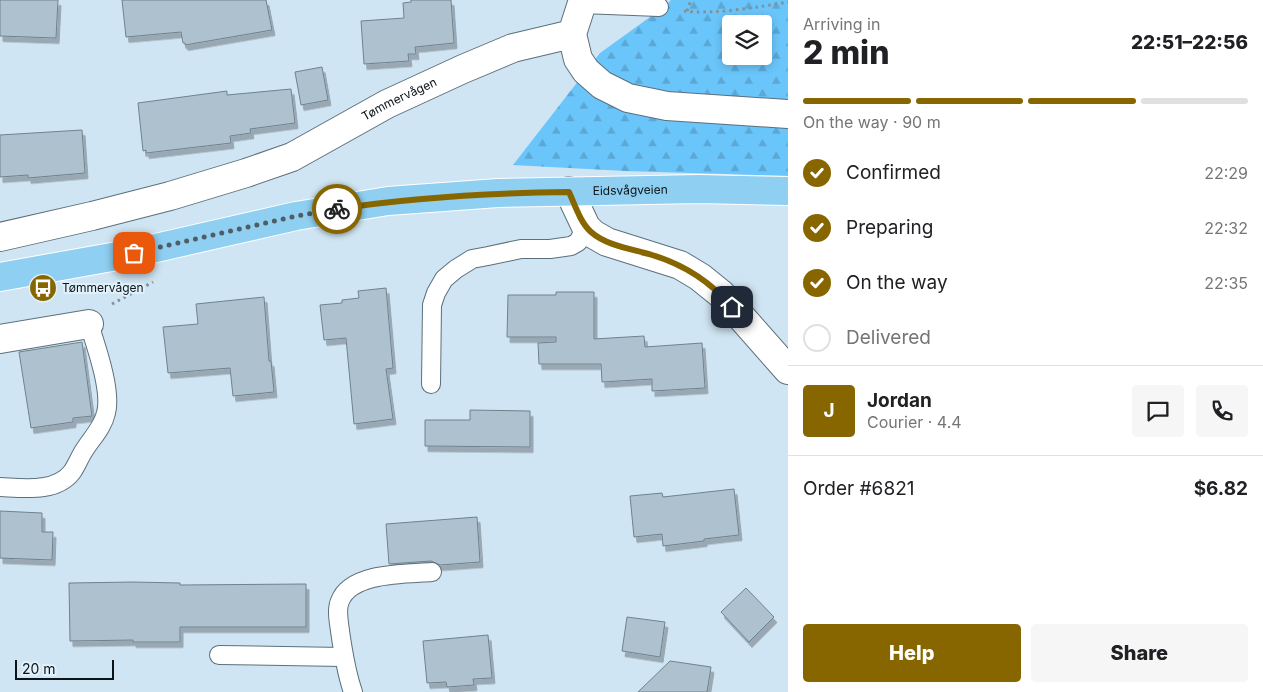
<!DOCTYPE html>
<meta charset="utf-8">
<style>
:root{--surface:#fff;--page:#f6f6f6;--text:#202124;--muted:#757577;--line:#e0e0e0;--accent:#876600}
body{margin:0;font-family:Inter,sans-serif;background:var(--page);color:var(--text);height:100vh;display:flex;flex-direction:column;font-size:19px;white-space:nowrap}
*{box-sizing:border-box;margin:0}
p{font-size:16px;color:var(--muted)}
.icon{flex:none;width:28px;height:28px;fill:none;stroke:currentColor;stroke-width:2;stroke-linecap:round;stroke-linejoin:round}
.map{position:relative;flex:1;overflow:hidden}
.panel{display:flex;flex-direction:column;background:var(--surface);width:475px}
.panel>*{flex:none}
.buttons{position:absolute;left:722px;top:15px;display:grid;gap:10px}
.buttons a{display:grid;place-items:center;width:50px;height:50px;border-radius:5px;background:var(--surface);box-shadow:0 2px 8px #0003;font-size:25px}
.scale{position:absolute;left:15px;bottom:12px;width:99px;box-sizing:border-box;padding-left:5px;border:2px solid #0c1418;border-top:0;font-size:14px;line-height:18px;white-space:nowrap;color:#0c1418;-webkit-text-stroke:4px #e0f1fc;paint-order:stroke}
.pin{position:absolute;display:grid;place-items:center;width:42px;height:42px;color:#fff;margin:-21px;border-radius:10px;box-shadow:0 2px 8px #0006}
.courier{position:absolute;display:grid;place-items:center;width:50px;height:50px;margin:-25px;border:4px solid #876600;border-radius:50%;background:#fff;color:#222;box-shadow:0 1px 6px #0007}
.head em{font-style:normal;font-weight:800}
.head div{display:flex;flex-direction:column-reverse}
.head{display:flex;align-items:center;justify-content:space-between;height:85px;padding:0 15px}
h1{font-size:32px;font-weight:800;line-height:38px}
.bar{display:grid;grid-template-columns:repeat(4,1fr);gap:8px 5px;align-content:center;height:60px;padding:0 15px}
.bar i{height:6px;border-radius:4px;background:var(--line)}
.bar .active{background:var(--accent)}
.bar p{grid-column:span 4}
.line{display:flex;align-items:center;gap:12px;padding:0 15px;border-top:1px solid var(--line)}
.line div{flex:1}
.round{display:grid;place-items:center;flex:none;width:52px;height:52px;border-radius:5px;background:var(--page)}
ol{padding:0 15px;list-style:none}
li{display:flex;align-items:center;gap:15px;height:55px}
li p{margin-inline-start:auto}
li .icon{padding:5px;border-radius:50%;background:var(--accent);color:#fff;stroke-width:4}
li:last-child{color:var(--muted)}
li i{width:28px;height:28px;border:2px solid var(--line);border-radius:50%}
.primary-button{display:flex;gap:10px;margin-top:auto;padding:10px 15px}
.primary-button a{flex:1;height:58px;border-radius:5px;background:var(--accent);color:#fff;font-size:20px;font-weight:800;line-height:58px;text-align:center}
.primary-button a+a{background:var(--page);color:var(--text)}
main{display:flex;flex:1;min-height:0}
.map>svg:first-child{display:block}
.forest{fill:url(#forest-firs);fill-rule:evenodd}
.building{fill:#adc1cf;stroke:#6e828e;filter:url(#shadow)}
.lines{fill:none;stroke-linecap:round;stroke-linejoin:round}
.lane-casing{stroke:#5c6f7b;stroke-width:20}
.street-casing{stroke:#5c6f7b;stroke-width:30}
.primary-casing{stroke:#fff;stroke-width:30}
.path{stroke:#81919b;stroke-width:3;stroke-dasharray:2.5 4;stroke-linecap:butt}
.lane{stroke:#fff;stroke-width:18}
.street{stroke:#fff;stroke-width:28}
.primary{stroke:#8fcff1;stroke-width:28}
.done{stroke:#515d65;stroke-width:5;stroke-dasharray:0 9}
.route{stroke:#876600;stroke-width:6}
.labels{text-anchor:middle;stroke-width:4;stroke-linejoin:round;paint-order:stroke}
.street-label{font-size:12px;fill:#0c1418;stroke:#e0f1fc}
.poi-label{font-size:12px;fill:#0c1418;stroke:#e0f1fc;text-anchor:start}
</style>
<main>
<div class="map">
<svg width="788" height="692" viewBox="0 0 788 692">
<defs>
<pattern id="forest-firs" width="22" height="20" patternUnits="userSpaceOnUse" patternTransform="scale(1.25)"><rect width="22" height="20" fill="#6ac5fa"/><path d="M5 1l3.5 6h-7zM16 11l3.5 6h-7z" fill="#5ba8d6"/></pattern>
<filter id="shadow"><feDropShadow dx="3" dy="5.5" stdDeviation="0" flood-color="#0004"/></filter>
</defs>
<rect width="100%" height="100%" fill="#d0e5f3"/>
<path class="forest" d="M671,0H788V176L625,171L513,165L600,53L664,7ZM731,24H764V56H731Z"/>
<g class="building">
<polygon points="0,0 58,0 56,38 0,36"/>
<polygon points="122,0 266,0 272,30 185,45 185,43 183,43 181,32 126,37"/>
<polygon points="411,0 451,0 454,43 415,47 416,54 408,54 409,61 364,64 361,21 404,18 403,3 411,2"/>
<polygon points="322,67 328,100 301,105 295,72"/>
<polygon points="291,89 295,123 250,129 251,133 230,136 231,143 146,153 146,150 143,151 138,103 227,91 227,95"/>
<polygon points="82,130 85,173 28,178 28,175 0,177 0,135"/>
<polygon points="386,288 393,368 386,369 393,419 354,424 346,338 324,340 320,305 342,303 342,300 359,298 358,291"/>
<polygon points="556,292 594,292 594,339 644,336 645,347 702,343 705,388 652,391 652,379 602,382 601,364 539,364 538,343 556,342 556,337 507,337 508,295 556,295"/>
<polygon points="264,297 269,361 271,361 274,392 233,396 230,368 168,373 163,327 198,324 196,304"/>
<polygon points="82,342 92,416 73,418 73,422 31,428 19,352"/>
<polygon points="470,410 530,411 530,447 425,446 425,420 470,420"/>
<polygon points="734,489 739,535 704,539 704,541 663,546 662,534 634,537 630,496 662,493 663,497"/>
<polygon points="0,511 42,513 42,532 53,532 52,560 0,558"/>
<polygon points="477,517 480,562 440,565 431,561 389,564 386,524"/>
<polygon points="133,582 180,583 180,585 306,584 306,627 180,627 180,642 133,642 133,640 70,641 69,583"/>
<polygon points="746,588 774,617 749,642 721,612"/>
<polygon points="627,617 665,622 660,657 622,651"/>
<polygon points="488,635 492,678 473,679 474,685 447,687 446,682 427,683 423,641"/>
<polygon points="670,661 711,667 707,692 638,692"/>
</g>
<g class="lines">
<g class="lane-casing">
<g id="lane">
<polyline points="582,4 659,7"/>
<polyline points="431,384 432,305 436,293 444,279 456,269 472,259 488,256 521,249 550,249 571,246 578,242 586,227"/>
<path d="M0,487C23,488 56,493 72,472C77,465 80,456 85,449C92,438 103,427 106,413C112,391 96,346 89,324"/>
<polyline points="219,655 343,657"/>
<path d="M353,692C346,672 343,652 340,631C339,622 336,610 340,601C351,572 406,574 432,572"/>
</g>
</g>
<g class="street-casing">
<g id="street">
<polyline points="583,0 572,34 578,59 586,71 602,85 628,98 667,106 788,114"/>
<polyline points="569,191 586,227 593,234 607,242 680,265 700,277 721,294 788,370"/>
<path id="s1" d="M0,237L92,216L170,196L246,173L292,157L387,104L463,69L513,48L572,34"/>
<polyline points="0,339 89,324"/>
</g>
</g>
<g class="primary-casing">
<g id="primary">
<path id="s2" d="M0,277L134,253L296,216L388,201L498,193L699,189L788,191"/>
</g>
</g>
<g class="path">
<path d="M684,11C711,15 760,7 788,2"/>
<polyline points="687,11 691,0"/>
<polyline points="112,304 153,282"/>
</g>
<use href="#lane" class="lane"/>
<use href="#street" class="street"/>
<use href="#primary" class="primary"/>
</g>
<g class="lines">
<polyline class="done" points="134,253 296,216 337,209"/>
<path class="route" d="M337,209C416,197 489,193 569,192C575,205 580,222 591,232C607,246 632,249 652,255C685,265 710,281 732,307"/>
</g>
<defs>
<g id="bus-disc" transform="scale(1.4375)"><circle r="9.5" fill="#876600" stroke="#e0f1fc"/><path d="M-5-6H5V4H4V6H2V4H-2V6H-4V4H-5ZM-3.5-4V0h7V-4ZM-3.5 1.2v1.5H-2V1.2ZM2 1.2v1.5H3.5V1.2Z" fill="#fff"/></g>
</defs>
<g fill-rule="evenodd">
<use href="#bus-disc" x="43" y="288"/>
</g>
<g class="labels">
<g class="street-label">
<text dy="4" stroke="none"><textPath href="#s1" startOffset="425">Tømmervågen</textPath></text>
<text dy="4" stroke="none"><textPath href="#s2" startOffset="638">Eidsvågveien</textPath></text>
</g>
<g class="poi-label">
<text x="62" y="292">Tømmervågen</text>
</g>
</g>
</svg>
<div class="buttons">
<a><svg class="icon" aria-label="layers" viewBox="0 0 24 24"><path d="M12 4l9 5-9 5-9-5zM3 14l9 5 9-5"/></svg></a>
</div>
<div class="scale">20 m</div>
<div class="pin" style="left:134px;top:253px;background:#ea580c"><svg class="icon" aria-label="bag" viewBox="0 0 24 24"><path d="M5 8h14l-1 12H6zM9 8a3 3 0 0 1 6 0"/></svg></div>
<div class="pin" style="left:732px;top:307px;background:#1f2937"><svg class="icon" aria-label="home" viewBox="0 0 24 24"><path d="M3 11l9-7 9 7M6 9v11h12V9"/></svg></div>
<div class="courier" style="left:337px;top:209px"><svg class="icon" aria-label="bike" viewBox="0 0 24 24"><circle cx="6" cy="16" r="4"/><circle cx="18" cy="16" r="4"/><path d="M6 16l4-8h5l3 8M10 8l3 8H6M13 5h3"/></svg></div>
</div>
<section class="panel">
<div class="head"><div><h1>2 min</h1><p>Arriving in</p></div><em>22:51–22:56</em></div>
<div class="bar"><i class="active"></i><i class="active"></i><i class="active"></i><i></i><p>On the way · 90 m</p></div>
<ol>
<li><svg class="icon" aria-label="check" viewBox="0 0 24 24"><path d="M5 12l5 5 9-10"/></svg>Confirmed<p>22:29</p></li>
<li><svg class="icon" aria-label="check" viewBox="0 0 24 24"><path d="M5 12l5 5 9-10"/></svg>Preparing<p>22:32</p></li>
<li><svg class="icon" aria-label="check" viewBox="0 0 24 24"><path d="M5 12l5 5 9-10"/></svg>On the way<p>22:35</p></li>
<li><i></i>Delivered</li>
</ol>
<div class="line" style="height:90px"><b class="round" style="background:var(--accent);color:#fff">J</b><div><b>Jordan</b><p>Courier · 4.4</p></div><a class="round"><svg class="icon" aria-label="chat" viewBox="0 0 24 24"><path d="M4 5h16v11H9l-5 4z"/></svg></a><a class="round"><svg class="icon" aria-label="phone" viewBox="0 0 24 24"><path d="M5 4h4l2 5-3 2q2 4 5 5l2-3 5 2v4C11 20 4 13 5 4z"/></svg></a></div>
<div class="line" style="height:65px"><div>Order #6821</div><b>$6.82</b></div>
<div class="primary-button"><a>Help</a><a>Share</a></div>
</section>
</main>
